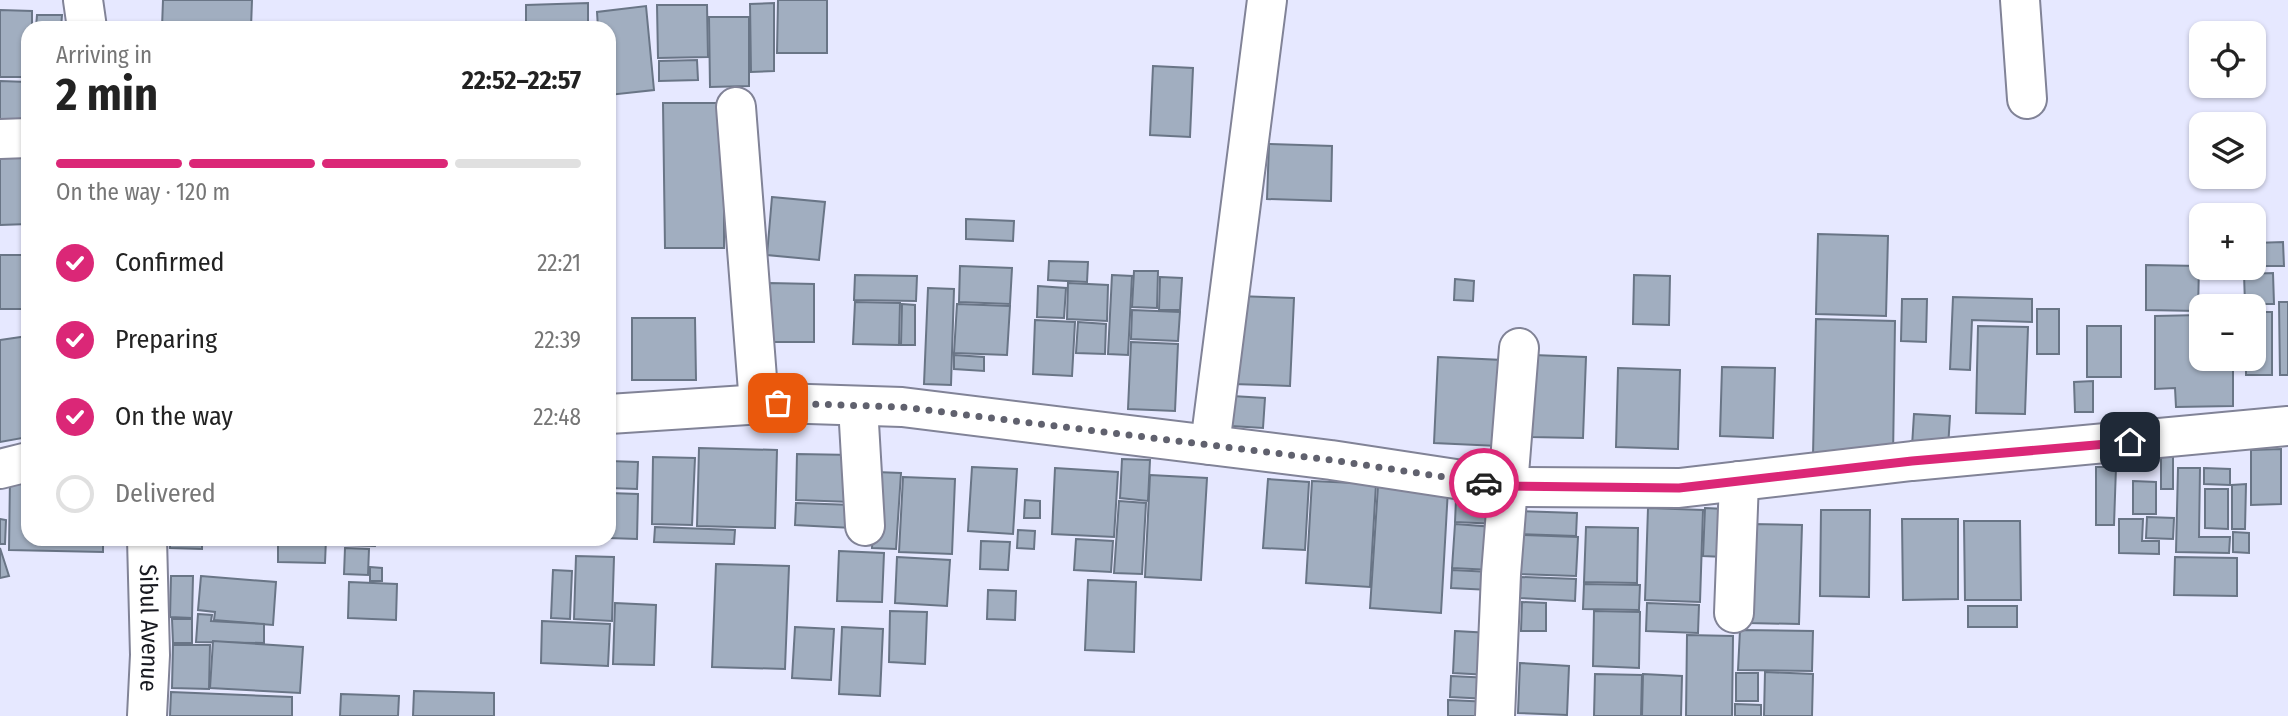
<!DOCTYPE html>
<meta charset="utf-8">
<style>
:root{--surface:#fff;--page:#f6f6f6;--text:#222;--muted:#767676;--line:#e0e0e0;--accent:#db2777}
body{margin:0;font-family:"Fira Sans Condensed",sans-serif;background:var(--page);color:var(--text);height:100vh;display:flex;flex-direction:column;font-size:26px;white-space:nowrap}
*{box-sizing:border-box;margin:0}
p{font-size:23px;color:var(--muted)}
.icon{flex:none;width:38px;height:38px;fill:none;stroke:currentColor;stroke-width:2;stroke-linecap:round;stroke-linejoin:round}
.map{position:relative;flex:1;overflow:hidden}
.panel{position:absolute;left:21px;top:21px;width:595px;height:525px;display:flex;flex-direction:column;background:var(--surface);border-radius:21px;box-shadow:0 2px 5px #0004}
.panel>*{flex:none}
.buttons{position:absolute;left:2189px;top:21px;display:grid;gap:14px}
.buttons a{display:grid;place-items:center;width:77px;height:77px;border-radius:14px;background:var(--surface);box-shadow:0 2px 5px #0004;font-size:35px}
.pin{position:absolute;display:grid;place-items:center;width:60px;height:60px;color:#fff;margin:-30px;border-radius:14px;box-shadow:0 4px 10px #0006}
.courier{position:absolute;display:grid;place-items:center;width:70px;height:70px;margin:-35px;border:5px solid #db2777;border-radius:50%;background:#fff;color:#222;box-shadow:0 2px 9px #0007}
.headline em{font-style:normal;font-weight:700}
.headline div{display:flex;flex-direction:column-reverse}
.headline{display:flex;align-items:center;justify-content:space-between;height:119px;padding:0 35px}
h1{font-size:46px;font-weight:700;line-height:52px}
.bar{display:grid;grid-template-columns:repeat(4,1fr);gap:10px 7px;align-content:center;height:84px;padding:0 35px}
.bar i{height:9px;border-radius:5px;background:var(--line)}
.bar .selected{background:var(--accent)}
.bar p{grid-column:span 4}
ol{padding:0 35px;list-style:none}
li{display:flex;align-items:center;gap:21px;height:77px}
li p{margin-inline-start:auto}
li .icon{padding:7px;border-radius:50%;background:var(--accent);color:#fff;stroke-width:4}
li:last-child{color:var(--muted)}
li i{width:38px;height:38px;border:4px solid var(--line);border-radius:50%}
.map>svg:first-child{display:block}
.building{fill:#a1aec0;stroke:#697586;stroke-width:2}
.lines{fill:none;stroke-linecap:round;stroke-linejoin:round}
.minor-casing{stroke:#818397;stroke-width:42}
.minor{stroke:#fff;stroke-width:38}
.done{stroke:#60616e;stroke-width:7;stroke-dasharray:0 12.6}
.route{stroke:#db2777;stroke-width:9}
.labels{text-anchor:middle;stroke-width:6;stroke-linejoin:round;paint-order:stroke}
.street-label{font-size:24px;fill:#181920;stroke:#fff}
</style>
<div class="map">
<svg width="2288" height="716" viewBox="0 0 2288 716">
<rect width="100%" height="100%" fill="#e6e8ff"/>
<g class="building">
<polygon points="163,0 252,0 251,28 162,28"/>
<polygon points="778,0 827,0 827,53 777,53"/>
<polygon points="588,3 588,28 526,28 526,5"/>
<polygon points="774,3 774,71 751,72 750,4"/>
<polygon points="657,5 707,5 708,57 658,58"/>
<polygon points="646,6 654,90 609,95 609,28 598,28 597,12"/>
<polygon points="0,10 32,11 32,28 28,28 28,77 0,77"/>
<polygon points="37,15 62,15 61,28 36,28"/>
<polygon points="709,17 749,17 749,86 710,87"/>
<polygon points="697,60 698,80 659,81 659,61"/>
<polygon points="1153,66 1193,68 1190,137 1150,135"/>
<polygon points="0,81 28,82 28,131 0,130"/>
<polygon points="663,103 724,103 724,248 665,248"/>
<polygon points="1269,144 1332,146 1331,201 1267,199"/>
<polygon points="28,149 28,224 0,225 0,150"/>
<polygon points="772,197 825,202 819,260 767,255"/>
<polygon points="966,219 1014,221 1013,241 966,239"/>
<polygon points="1818,234 1888,236 1886,316 1816,314"/>
<polygon points="2283,242 2284,266 2254,266 2254,243"/>
<rect x="0" y="255" width="28" height="54"/>
<polygon points="1049,261 1088,262 1087,282 1048,280"/>
<polygon points="2146,265 2199,266 2198,311 2146,310"/>
<polygon points="960,266 1012,268 1010,304 959,302"/>
<polygon points="1134,271 1158,271 1157,308 1132,307"/>
<polygon points="2273,273 2274,304 2245,304 2244,274"/>
<polygon points="855,275 917,276 916,301 854,300"/>
<polygon points="1112,275 1132,276 1128,355 1108,354"/>
<polygon points="1634,275 1670,276 1669,325 1633,324"/>
<polygon points="1160,277 1182,278 1180,310 1159,310"/>
<polygon points="1455,279 1474,281 1473,301 1454,300"/>
<polygon points="769,283 814,284 814,342 769,342"/>
<polygon points="1068,283 1108,285 1107,321 1067,319"/>
<polygon points="1038,286 1066,288 1064,318 1037,317"/>
<polygon points="928,288 954,289 951,385 924,384"/>
<polygon points="1237,296 1294,298 1290,386 1233,384"/>
<polygon points="1953,297 2032,299 2032,322 1972,320 1970,370 1950,369"/>
<polygon points="1902,299 1927,299 1926,342 1901,341"/>
<polygon points="855,302 900,303 899,345 853,344"/>
<polygon points="2279,302 2288,302 2288,375 2280,375"/>
<polygon points="902,304 915,305 915,345 901,345"/>
<polygon points="957,304 1010,306 1007,355 954,353"/>
<rect x="2037" y="309" width="22" height="45"/>
<polygon points="1132,310 1180,312 1178,341 1131,339"/>
<polygon points="2254,312 2272,312 2272,375 2246,375 2246,359 2254,359"/>
<polygon points="2202,315 2202,359 2233,359 2233,406 2176,407 2175,388 2155,389 2155,316"/>
<polygon points="632,318 695,318 696,380 632,380"/>
<polygon points="1816,319 1895,321 1893,458 1813,455"/>
<polygon points="1035,320 1075,322 1072,376 1033,374"/>
<polygon points="1078,322 1106,324 1105,354 1076,353"/>
<polygon points="1978,326 2028,327 2025,414 1976,413"/>
<rect x="2087" y="326" width="34" height="51"/>
<polygon points="28,336 28,437 0,442 0,340"/>
<polygon points="1131,342 1178,344 1175,411 1128,409"/>
<polygon points="954,355 984,357 984,371 954,369"/>
<polygon points="1533,355 1586,357 1583,438 1530,437"/>
<polygon points="1438,357 1503,360 1498,446 1434,443"/>
<polygon points="1722,367 1775,368 1773,438 1720,436"/>
<polygon points="1618,368 1680,370 1678,449 1616,447"/>
<polygon points="2093,381 2093,412 2075,412 2074,382"/>
<polygon points="1232,396 1265,398 1263,428 1231,426"/>
<polygon points="1914,414 1950,416 1948,448 1912,446"/>
<polygon points="699,448 777,450 775,528 697,526"/>
<rect x="2161" y="449" width="12" height="40"/>
<polygon points="2281,449 2281,504 2251,505 2251,450"/>
<polygon points="797,454 853,455 852,502 796,500"/>
<polygon points="653,457 695,458 692,525 652,524"/>
<polygon points="1122,459 1150,460 1148,501 1120,498"/>
<polygon points="609,461 638,462 637,489 609,488"/>
<polygon points="972,467 1017,469 1013,534 968,531"/>
<polygon points="2096,467 2116,467 2114,525 2096,525"/>
<polygon points="1055,468 1118,472 1114,537 1052,534"/>
<polygon points="2178,468 2200,468 2199,537 2230,537 2229,553 2176,552"/>
<polygon points="2204,468 2230,469 2230,485 2204,484"/>
<polygon points="876,472 901,473 896,549 872,548"/>
<polygon points="1150,475 1207,478 1201,580 1145,577"/>
<polygon points="10,477 28,477 28,539 103,539 103,552 9,550"/>
<polygon points="903,477 955,479 952,554 899,552"/>
<polygon points="1268,479 1309,482 1305,550 1263,548"/>
<polygon points="1312,481 1376,484 1370,587 1306,583"/>
<polygon points="2133,481 2156,482 2156,514 2133,514"/>
<polygon points="2246,484 2245,529 2232,529 2232,485"/>
<polygon points="1378,486 1448,489 1441,613 1370,608"/>
<polygon points="2205,489 2228,489 2228,529 2205,528"/>
<polygon points="609,493 638,494 637,539 609,538"/>
<polygon points="1456,499 1500,501 1498,524 1455,522"/>
<polygon points="1025,500 1040,501 1040,518 1024,518"/>
<polygon points="1119,501 1146,503 1142,574 1114,573"/>
<polygon points="796,503 853,505 852,528 795,525"/>
<polygon points="1648,508 1703,510 1700,602 1645,600"/>
<polygon points="1705,508 1725,509 1724,557 1703,556"/>
<polygon points="1821,510 1870,510 1869,597 1820,596"/>
<polygon points="1520,511 1577,513 1576,536 1519,534"/>
<polygon points="2147,517 2174,518 2173,539 2146,538"/>
<polygon points="0,519 6,520 5,544 0,544"/>
<polygon points="1902,519 1958,519 1958,599 1903,600"/>
<polygon points="2119,519 2143,519 2142,541 2159,541 2159,554 2119,553"/>
<polygon points="1964,521 2020,521 2021,600 1965,600"/>
<polygon points="1455,524 1495,527 1492,570 1452,568"/>
<polygon points="1751,524 1802,525 1799,624 1748,623"/>
<polygon points="655,527 735,530 734,544 654,542"/>
<polygon points="1586,527 1638,528 1637,583 1584,582"/>
<polygon points="1018,530 1035,531 1034,549 1017,548"/>
<polygon points="2233,532 2249,533 2249,553 2233,552"/>
<polygon points="1521,535 1578,537 1576,576 1520,574"/>
<polygon points="170,539 202,539 202,549 170,548"/>
<polygon points="285,539 326,539 325,563 278,562 278,542"/>
<polygon points="345,539 376,539 375,546 345,545"/>
<polygon points="1076,539 1113,541 1111,572 1074,570"/>
<polygon points="981,541 1010,542 1008,570 980,569"/>
<polygon points="0,548 9,576 0,578"/>
<polygon points="345,548 369,549 368,575 344,574"/>
<polygon points="839,551 884,553 882,602 837,601"/>
<polygon points="576,556 614,557 612,621 574,619"/>
<polygon points="897,557 950,560 947,606 895,603"/>
<polygon points="2175,557 2237,558 2237,596 2174,595"/>
<polygon points="716,564 789,566 785,669 712,667"/>
<polygon points="370,567 382,568 382,581 370,581"/>
<polygon points="553,570 572,571 570,619 551,618"/>
<polygon points="1452,570 1491,572 1490,590 1451,588"/>
<polygon points="171,576 193,576 192,618 170,617"/>
<polygon points="201,576 276,582 273,625 214,620 215,612 198,610"/>
<polygon points="1521,577 1576,579 1575,601 1520,598"/>
<polygon points="1088,580 1136,582 1134,652 1085,650"/>
<polygon points="349,582 397,584 396,620 348,618"/>
<polygon points="1584,584 1640,585 1639,610 1583,609"/>
<polygon points="988,590 1016,591 1015,620 987,619"/>
<polygon points="1522,602 1546,603 1546,631 1521,631"/>
<polygon points="615,603 656,605 654,665 613,664"/>
<polygon points="1647,603 1699,605 1698,633 1646,631"/>
<rect x="1968" y="606" width="49" height="21"/>
<polygon points="890,611 927,612 925,664 889,662"/>
<polygon points="1594,611 1640,612 1639,668 1593,666"/>
<polygon points="198,614 212,615 211,621 264,624 264,643 196,642"/>
<polygon points="172,619 192,619 192,643 173,643"/>
<polygon points="542,621 610,624 608,666 541,663"/>
<polygon points="795,627 834,629 831,680 792,678"/>
<polygon points="842,627 883,629 880,696 839,694"/>
<polygon points="1740,630 1813,631 1812,671 1738,670"/>
<polygon points="1455,631 1491,633 1489,675 1453,673"/>
<polygon points="1687,635 1733,636 1732,716 1686,716"/>
<polygon points="213,641 303,647 300,693 210,688"/>
<polygon points="173,645 210,645 209,689 172,688"/>
<polygon points="1520,663 1569,666 1567,715 1518,713"/>
<polygon points="1765,672 1813,674 1812,716 1764,716"/>
<rect x="1736" y="673" width="22" height="28"/>
<polygon points="1595,674 1642,675 1641,716 1594,716"/>
<polygon points="1643,674 1682,676 1681,716 1642,716"/>
<polygon points="1451,676 1490,678 1489,699 1450,697"/>
<polygon points="414,691 494,693 494,716 413,716"/>
<polygon points="171,692 292,697 292,716 170,716"/>
<polygon points="341,694 399,696 398,716 340,716"/>
<polygon points="1448,700 1491,702 1490,716 1448,716"/>
<polygon points="1735,704 1761,705 1761,716 1735,716"/>
</g>
<g class="lines">
<g class="minor-casing">
<g id="minor">
<polyline points="83,0 87,28"/>
<polyline points="2020,0 2027,99"/>
<polyline points="736,107 759,404"/>
<polyline points="0,139 28,138"/>
<polyline points="858,406 865,526"/>
<polyline points="609,414 778,403 902,407 1331,460 1508,487 1679,488 1912,461 2288,426"/>
<polyline points="1210,445 1267,0"/>
<polyline points="0,469 28,462"/>
<path id="s1" d="M147,539L150,655L147,716"/>
<polyline points="1734,613 1739,481"/>
<polyline points="1495,716 1501,574 1519,348"/>
</g>
</g>
<use href="#minor" class="minor"/>
</g>
<g class="lines">
<polyline class="done" points="778,403 902,407 1331,460 1484,483"/>
<polyline class="route" points="1484,483 1508,486 1679,488 1912,461 2130,442"/>
</g>
<g class="labels">
<g class="street-label">
<text dy="8" stroke="none"><textPath href="#s1" startOffset="89">Sibul Avenue</textPath></text>
</g>
</g>
</svg>
<div class="buttons">
<a><svg class="icon" aria-label="locate" viewBox="0 0 24 24"><circle cx="12" cy="12" r="6"/><path d="M12 2v4M12 18v4M2 12h4M18 12h4"/></svg></a>
<a><svg class="icon" aria-label="layers" viewBox="0 0 24 24"><path d="M12 4l9 5-9 5-9-5zM3 14l9 5 9-5"/></svg></a>
<a>+</a>
<a>−</a>
</div>
<div class="pin" style="left:778px;top:403px;background:#ea580c"><svg class="icon" aria-label="bag" viewBox="0 0 24 24"><path d="M5 8h14l-1 12H6zM9 8a3 3 0 0 1 6 0"/></svg></div>
<div class="pin" style="left:2130px;top:442px;background:#1f2937"><svg class="icon" aria-label="home" viewBox="0 0 24 24"><path d="M3 11l9-7 9 7M6 9v11h12V9"/></svg></div>
<div class="courier" style="left:1484px;top:483px"><svg class="icon" aria-label="car" viewBox="0 0 24 24"><path d="M5 17H2v-5l4-1 3-4h7l3 4 3 1v5h-3M9 17h6M6 11h13"/><circle cx="7" cy="17" r="2"/><circle cx="17" cy="17" r="2"/></svg></div>
<section class="panel">
<div class="headline"><div><h1>2 min</h1><p>Arriving in</p></div><em>22:52–22:57</em></div>
<div class="bar"><i class="selected"></i><i class="selected"></i><i class="selected"></i><i></i><p>On the way · 120 m</p></div>
<ol>
<li><svg class="icon" aria-label="check" viewBox="0 0 24 24"><path d="M5 12l5 5 9-10"/></svg>Confirmed<p>22:21</p></li>
<li><svg class="icon" aria-label="check" viewBox="0 0 24 24"><path d="M5 12l5 5 9-10"/></svg>Preparing<p>22:39</p></li>
<li><svg class="icon" aria-label="check" viewBox="0 0 24 24"><path d="M5 12l5 5 9-10"/></svg>On the way<p>22:48</p></li>
<li><i></i>Delivered</li>
</ol>
</section>
</div>
